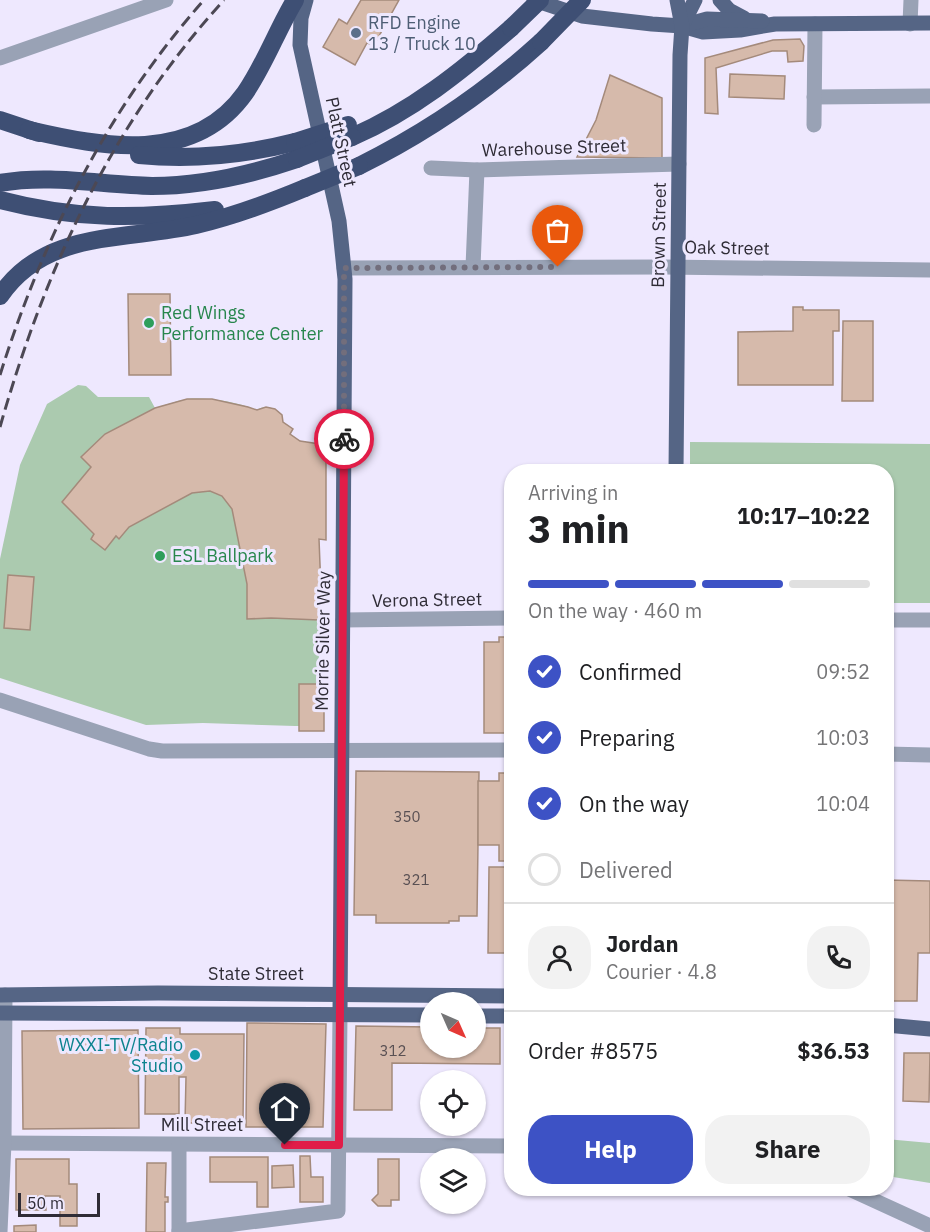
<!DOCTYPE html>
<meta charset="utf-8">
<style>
:root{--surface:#fff;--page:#f2f2f2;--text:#202124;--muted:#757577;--line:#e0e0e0;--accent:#3d52c5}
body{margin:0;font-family:"IBM Plex Sans",sans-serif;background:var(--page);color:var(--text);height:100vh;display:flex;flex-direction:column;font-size:22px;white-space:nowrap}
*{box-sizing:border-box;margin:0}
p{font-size:20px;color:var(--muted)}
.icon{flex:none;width:33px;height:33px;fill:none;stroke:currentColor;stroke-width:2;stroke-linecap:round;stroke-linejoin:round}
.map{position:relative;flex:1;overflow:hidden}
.drawer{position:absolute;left:504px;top:464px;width:390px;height:732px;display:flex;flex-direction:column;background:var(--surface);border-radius:24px;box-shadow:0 2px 4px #0004}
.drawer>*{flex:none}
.needle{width:39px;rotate:135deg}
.controls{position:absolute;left:420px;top:992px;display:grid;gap:12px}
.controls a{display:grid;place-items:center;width:66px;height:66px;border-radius:50%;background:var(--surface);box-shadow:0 2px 4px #0004;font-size:30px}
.scale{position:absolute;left:18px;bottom:15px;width:82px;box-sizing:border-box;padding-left:6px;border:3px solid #2f2c36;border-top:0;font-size:16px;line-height:21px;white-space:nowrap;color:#2f2c36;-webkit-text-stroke:4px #eee8fe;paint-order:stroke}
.pin{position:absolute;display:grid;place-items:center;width:51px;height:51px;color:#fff;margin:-62px -26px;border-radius:50% 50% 50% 0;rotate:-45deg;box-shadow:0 0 6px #0007}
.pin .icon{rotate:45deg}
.courier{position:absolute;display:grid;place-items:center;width:60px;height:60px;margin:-30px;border:4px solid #e11d48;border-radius:50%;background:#fff;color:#222;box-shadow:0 2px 8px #0007}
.headline em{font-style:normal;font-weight:700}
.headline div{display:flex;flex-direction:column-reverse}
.headline{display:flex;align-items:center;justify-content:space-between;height:102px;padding:0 24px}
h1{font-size:39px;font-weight:700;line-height:45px}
.bar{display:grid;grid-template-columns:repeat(4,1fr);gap:9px 6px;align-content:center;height:72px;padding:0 24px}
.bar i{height:8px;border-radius:4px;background:var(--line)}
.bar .selected{background:var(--accent)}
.bar p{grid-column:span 4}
.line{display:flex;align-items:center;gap:15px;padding:0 24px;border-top:2px solid var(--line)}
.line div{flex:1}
.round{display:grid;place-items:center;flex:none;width:63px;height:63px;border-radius:24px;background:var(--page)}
ol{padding:0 24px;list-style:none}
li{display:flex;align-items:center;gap:18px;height:66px}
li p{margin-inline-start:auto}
li .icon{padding:6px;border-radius:50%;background:var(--accent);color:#fff;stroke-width:4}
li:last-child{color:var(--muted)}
li i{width:33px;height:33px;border:3px solid var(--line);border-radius:50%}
.cta{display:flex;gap:12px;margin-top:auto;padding:12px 24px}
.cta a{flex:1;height:69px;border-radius:24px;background:var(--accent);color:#fff;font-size:24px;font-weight:700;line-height:69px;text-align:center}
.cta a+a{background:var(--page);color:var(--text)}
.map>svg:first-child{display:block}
.green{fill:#abcaaf}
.building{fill:#d6baab;stroke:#a48a7b;stroke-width:1.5}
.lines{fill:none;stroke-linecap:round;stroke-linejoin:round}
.minor{stroke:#99a2b5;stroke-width:15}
.major{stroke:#556585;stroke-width:15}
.highway{stroke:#3e4f74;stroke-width:18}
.rail{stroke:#4c4854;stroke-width:3;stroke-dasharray:12 6;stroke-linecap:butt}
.highway-bridge{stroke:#3e4f74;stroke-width:18}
.done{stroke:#726e7c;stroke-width:6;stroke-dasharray:0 10.8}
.route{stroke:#e11d48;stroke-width:8}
.service-dot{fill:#5c6f8a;stroke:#eee8fe;stroke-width:2}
.leisure-dot{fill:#2e9e5b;stroke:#eee8fe;stroke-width:2}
.culture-dot{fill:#0f9aa8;stroke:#eee8fe;stroke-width:2}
.labels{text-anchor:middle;stroke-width:6;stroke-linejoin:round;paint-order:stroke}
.number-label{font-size:15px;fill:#595053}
.service-label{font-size:18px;fill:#4e5e75;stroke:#eee8fe;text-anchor:start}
.street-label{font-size:18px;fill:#2f2c36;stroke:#eee8fe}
.leisure-label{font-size:18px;fill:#27864d;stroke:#eee8fe;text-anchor:start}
.culture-label{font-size:18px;fill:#0d838f;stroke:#eee8fe;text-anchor:end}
</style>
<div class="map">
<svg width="930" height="1232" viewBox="0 0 930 1232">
<rect width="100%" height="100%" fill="#eee8fe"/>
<g class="green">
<path d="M78,385L86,386L98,397H149L155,408C165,405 176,401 187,399C209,397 237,402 257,410C266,404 274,408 282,415L283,422L293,429L290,434L300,441L326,445V540H319L321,590L318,683L324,684V731H299V726H295L203,723L146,725L0,678V559L20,465L47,404Z"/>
<polygon points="690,442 930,444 930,603 887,603 886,471 690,471"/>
<polygon points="886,1139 930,1143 930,1183 887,1176"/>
</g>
<g class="building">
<polygon points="361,0 399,0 374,45 367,43 355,65 323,47 339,19 347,24"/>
<polygon points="800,39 804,46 803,61 788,62 787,51 772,51 716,68 718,114 705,113 705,58 773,40"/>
<polygon points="730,74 785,76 784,99 729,97"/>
<polygon points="610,75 662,98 662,158 577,157 596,120"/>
<polygon points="128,294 170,294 171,375 129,375"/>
<polygon points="793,307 803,307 803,310 839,310 839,331 833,331 833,385 738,385 738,332 793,331"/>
<polygon points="843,321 873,321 873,401 842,401"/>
<polygon points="187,399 212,399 248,407 257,410 266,407 275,409 282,415 283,422 293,429 290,434 300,441 326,445 326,540 319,539 321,590 319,620 271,618 247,619 247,584 232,509 222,496 210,491 192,493 129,527 119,539 116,536 105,550 91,539 94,534 62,502 91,467 81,457 105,434 155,408"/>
<polygon points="8,575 34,577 30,630 4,628"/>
<polygon points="499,637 512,637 512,733 484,733 484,642 499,642"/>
<rect x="299" y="684" width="25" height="47"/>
<polygon points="356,771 479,772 477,916 459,916 459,921 449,921 449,923 376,923 376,915 354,915"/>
<polygon points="499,773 512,773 512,861 499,861 499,845 478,845 478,781 499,781"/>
<polygon points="489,867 512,867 512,953 488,953"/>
<polygon points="886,880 930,881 930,953 918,953 917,1001 886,1001"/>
<polygon points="247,1023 326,1024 323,1127 246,1127"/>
<polygon points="356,1026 430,1027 430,1047 476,1047 476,1028 500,1028 500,1064 392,1063 392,1110 354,1110"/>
<polygon points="146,1028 180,1028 180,1034 244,1034 243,1123 185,1123 186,1077 179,1077 179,1114 145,1114"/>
<polygon points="138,1030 139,1128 23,1129 22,1031"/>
<polygon points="904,1053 930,1053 929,1102 903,1101"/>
<polygon points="300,1156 310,1156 311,1177 323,1177 323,1202 300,1202"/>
<polygon points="210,1157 268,1157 268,1207 257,1207 257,1182 210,1182"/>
<polygon points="16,1159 69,1159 69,1184 77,1184 77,1226 60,1226 60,1196 45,1196 46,1210 16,1210"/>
<polygon points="378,1159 399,1159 399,1200 391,1200 391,1206 378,1206 372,1200 378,1194"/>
<polygon points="147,1163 166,1163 165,1197 168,1197 168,1202 165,1202 165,1232 146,1232"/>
<polygon points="293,1165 294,1187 272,1188 272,1166"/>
<polygon points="36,1225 36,1232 14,1232 14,1226"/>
</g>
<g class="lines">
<g class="minor">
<polyline points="910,24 911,0"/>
<polyline points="0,58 166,0"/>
<polyline points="814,97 930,96"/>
<polyline points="814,125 815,24"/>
<polyline points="431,168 477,170 679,164"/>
<polyline points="473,267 477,170"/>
<polyline points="344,268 663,267 930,270"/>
<polyline points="343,620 512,618"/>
<polyline points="886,620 930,620"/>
<polyline points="0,700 149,749 162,751 512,750"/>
<polyline points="886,754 930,755"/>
<polyline points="0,1143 512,1146"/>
<polyline points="179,1145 179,1232"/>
<polyline points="847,1188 930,1226"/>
<polyline points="179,1231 338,1211 340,1014"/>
<polyline points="0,1232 4,1143 5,995"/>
</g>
<g class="major">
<polyline points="306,0 301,18 300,45 339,221 345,279 340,1014"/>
<polyline points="534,0 582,16 652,24 682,26 703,32 740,30 775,24 930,23"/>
<polyline points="720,0 729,10 744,18"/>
<polyline points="682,26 707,19 762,21"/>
<polyline points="682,26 695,0"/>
<polyline points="676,471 680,55 682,26 677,0"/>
<polyline points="0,995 158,993 512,996"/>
<polyline points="0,1013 430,1015"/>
<polyline points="476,1016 512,1016"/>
<polyline points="886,1025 930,1029"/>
</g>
<g class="highway">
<polyline points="0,120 39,133"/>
<path d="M29,130C102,147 194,165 245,93C265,64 277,30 295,0"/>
<path d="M352,137C412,111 462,71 511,28"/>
<path d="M139,155C190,160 244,155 295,142"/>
<path d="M359,166C426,133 486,92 541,42"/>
<path d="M0,183C50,174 102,185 152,186C202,186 250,175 297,159"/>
<path d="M0,200C76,220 138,219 215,210"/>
<path d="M0,296C45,229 126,241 196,225C234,216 269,203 305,188"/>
</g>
<g class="rail">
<path d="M0,375C43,238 108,108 204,0"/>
<path d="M0,427C45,269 112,123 224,0"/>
</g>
<g class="highway-bridge">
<polyline points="511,28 540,0"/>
<polyline points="541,42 582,0"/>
<polyline points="295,142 348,125"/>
<polyline points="297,159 352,137"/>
<polyline points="305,188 359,166"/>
</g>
</g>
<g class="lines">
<polyline class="done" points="344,439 344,268 558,267"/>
<polyline class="route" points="285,1145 339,1145 344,439"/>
</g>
<circle class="service-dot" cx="356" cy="33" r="6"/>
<g class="leisure-dot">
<circle cx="149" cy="323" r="6"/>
<circle cx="160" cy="556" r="6"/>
</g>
<circle class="culture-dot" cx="195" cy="1055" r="6"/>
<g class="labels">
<g class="number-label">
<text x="407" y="822">350</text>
<text x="416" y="885">321</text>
<text x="393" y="1056">312</text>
</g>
<g class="service-label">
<text x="368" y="29">RFD Engine<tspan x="368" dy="21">13 / Truck 10</tspan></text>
</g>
<g class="street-label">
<text transform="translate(341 142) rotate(78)" y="6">Platt Street</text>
<text transform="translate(554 148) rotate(-2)" y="6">Warehouse Street</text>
<text transform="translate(659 235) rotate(-89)" y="6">Brown Street</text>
<text transform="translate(727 248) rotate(1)" y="6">Oak Street</text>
<text transform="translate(427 600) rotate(-1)" y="6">Verona Street</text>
<text transform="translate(323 641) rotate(-89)" y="6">Morrie Silver Way</text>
<text x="256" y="980">State Street</text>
<text x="202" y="1131">Mill Street</text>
</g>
<g class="leisure-label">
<text x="161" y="319">Red Wings<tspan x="161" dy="21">Performance Center</tspan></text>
<text x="172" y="562">ESL Ballpark</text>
</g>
<g class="culture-label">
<text x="183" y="1051">WXXI-TV/Radio<tspan x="183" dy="21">Studio</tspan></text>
</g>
</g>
</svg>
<div class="controls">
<a><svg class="needle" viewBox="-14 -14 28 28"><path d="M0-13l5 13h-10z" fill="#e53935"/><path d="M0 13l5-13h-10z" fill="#757577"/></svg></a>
<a><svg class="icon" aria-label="locate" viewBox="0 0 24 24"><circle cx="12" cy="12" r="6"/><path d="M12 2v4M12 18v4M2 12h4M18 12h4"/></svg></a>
<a><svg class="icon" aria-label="layers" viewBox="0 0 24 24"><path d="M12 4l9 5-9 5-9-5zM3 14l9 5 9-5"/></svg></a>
</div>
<div class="scale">50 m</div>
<div class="pin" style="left:558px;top:267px;background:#ea580c"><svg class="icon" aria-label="bag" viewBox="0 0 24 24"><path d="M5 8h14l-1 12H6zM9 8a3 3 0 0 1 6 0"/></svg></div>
<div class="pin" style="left:285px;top:1145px;background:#1f2937"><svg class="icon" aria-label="home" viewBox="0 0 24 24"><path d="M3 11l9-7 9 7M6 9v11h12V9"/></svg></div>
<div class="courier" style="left:344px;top:439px"><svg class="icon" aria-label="bike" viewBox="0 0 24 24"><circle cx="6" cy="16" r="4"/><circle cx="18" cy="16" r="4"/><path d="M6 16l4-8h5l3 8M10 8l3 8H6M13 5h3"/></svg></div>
<section class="drawer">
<div class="headline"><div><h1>3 min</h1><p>Arriving in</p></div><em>10:17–10:22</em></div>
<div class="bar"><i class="selected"></i><i class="selected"></i><i class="selected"></i><i></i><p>On the way · 460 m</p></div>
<ol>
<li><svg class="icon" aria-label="check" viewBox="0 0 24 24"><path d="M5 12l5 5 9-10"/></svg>Confirmed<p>09:52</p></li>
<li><svg class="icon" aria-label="check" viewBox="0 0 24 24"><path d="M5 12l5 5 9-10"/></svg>Preparing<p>10:03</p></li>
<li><svg class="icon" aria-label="check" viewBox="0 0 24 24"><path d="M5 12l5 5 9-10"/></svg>On the way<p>10:04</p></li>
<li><i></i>Delivered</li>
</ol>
<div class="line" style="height:108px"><a class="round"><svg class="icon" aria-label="person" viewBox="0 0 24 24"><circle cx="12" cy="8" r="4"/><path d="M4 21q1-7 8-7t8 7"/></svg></a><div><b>Jordan</b><p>Courier · 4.8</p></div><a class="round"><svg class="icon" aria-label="phone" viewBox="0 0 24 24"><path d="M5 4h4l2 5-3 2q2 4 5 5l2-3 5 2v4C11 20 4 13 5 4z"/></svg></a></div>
<div class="line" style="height:78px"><div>Order #8575</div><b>$36.53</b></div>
<div class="cta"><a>Help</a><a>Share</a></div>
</section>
</div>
